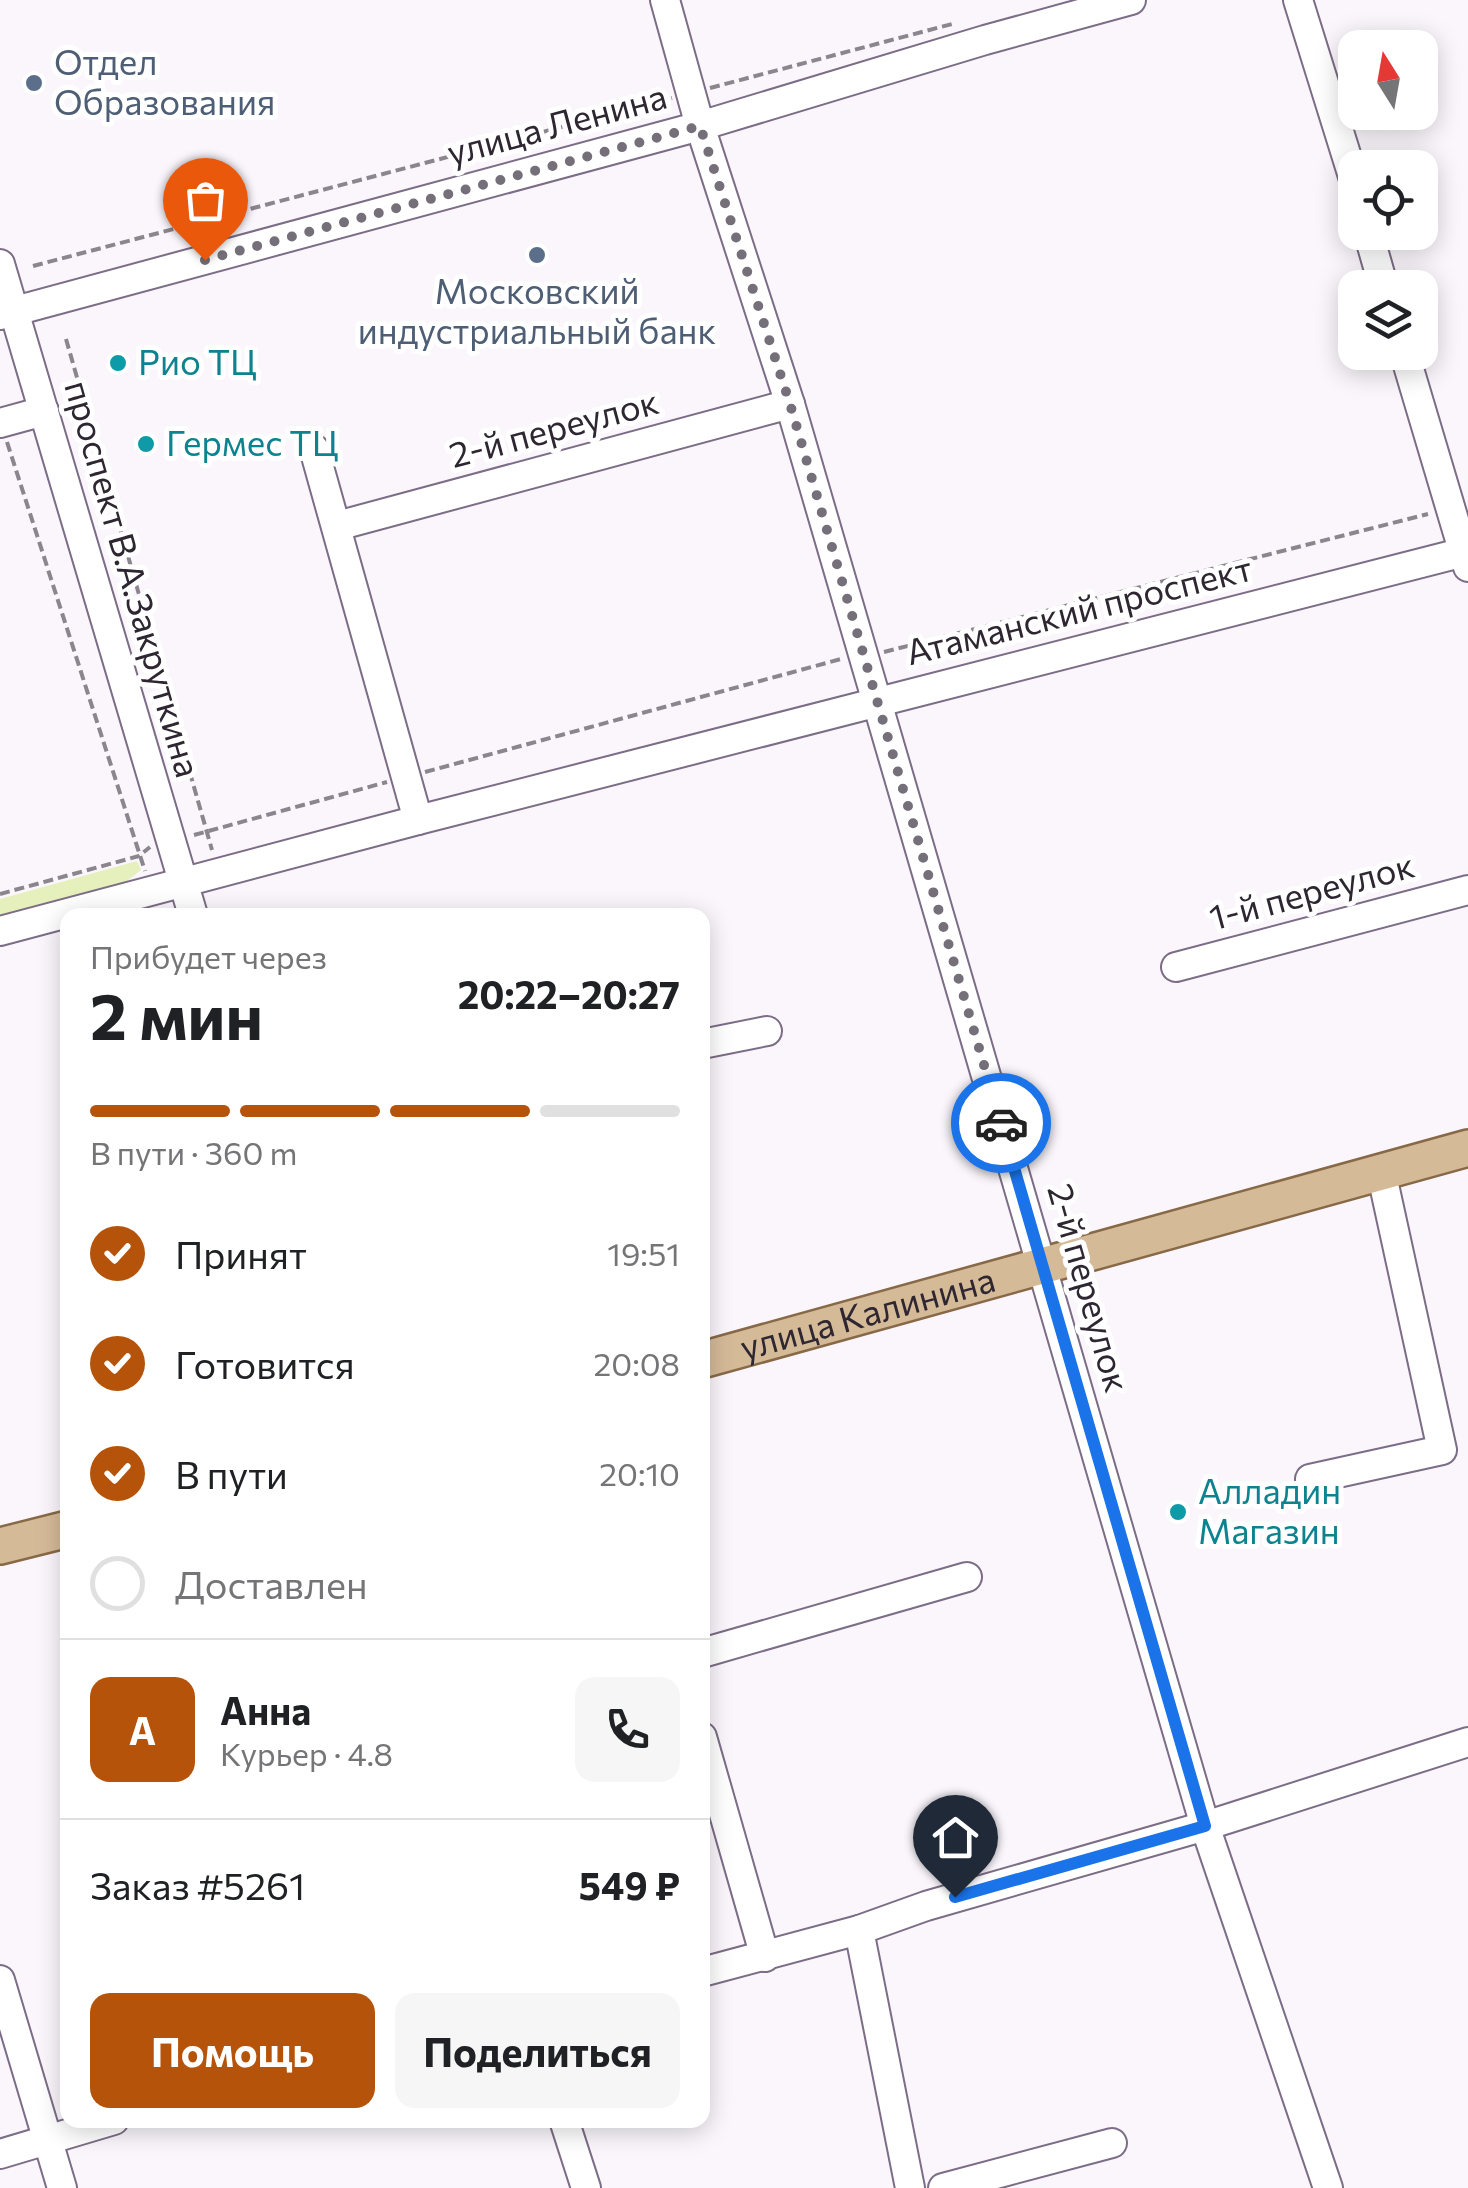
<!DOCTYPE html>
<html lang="ru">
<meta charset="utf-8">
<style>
:root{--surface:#fff;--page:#f6f6f6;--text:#202124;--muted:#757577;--line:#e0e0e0;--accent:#b45309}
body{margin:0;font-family:Commissioner,sans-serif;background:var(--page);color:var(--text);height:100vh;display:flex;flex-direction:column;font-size:38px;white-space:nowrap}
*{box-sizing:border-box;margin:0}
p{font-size:32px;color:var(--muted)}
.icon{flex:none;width:55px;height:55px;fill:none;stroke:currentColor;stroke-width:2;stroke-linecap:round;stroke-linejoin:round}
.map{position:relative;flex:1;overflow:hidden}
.drawer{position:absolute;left:60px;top:908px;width:650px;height:1220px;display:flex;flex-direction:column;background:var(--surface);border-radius:20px;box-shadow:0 5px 25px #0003}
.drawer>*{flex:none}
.needle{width:65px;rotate:349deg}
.buttons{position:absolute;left:1338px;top:30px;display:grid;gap:20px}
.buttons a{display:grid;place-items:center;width:100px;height:100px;border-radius:20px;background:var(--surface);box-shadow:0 5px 25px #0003;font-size:50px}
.pin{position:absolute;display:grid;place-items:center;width:85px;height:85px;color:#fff;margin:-102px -42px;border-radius:50% 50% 50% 0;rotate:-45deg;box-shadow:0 0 10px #0007}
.pin .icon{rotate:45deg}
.courier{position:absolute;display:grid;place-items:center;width:100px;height:100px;margin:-50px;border:8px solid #1a73e8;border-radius:50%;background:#fff;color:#222;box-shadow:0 2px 12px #0007}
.headline em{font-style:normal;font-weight:700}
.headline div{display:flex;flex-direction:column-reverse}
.headline{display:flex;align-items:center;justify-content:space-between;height:170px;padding:0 30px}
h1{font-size:65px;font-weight:700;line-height:75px}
.bar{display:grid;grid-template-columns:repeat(4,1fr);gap:15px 10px;align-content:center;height:120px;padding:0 30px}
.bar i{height:12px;border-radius:8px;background:var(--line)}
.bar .current{background:var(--accent)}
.bar p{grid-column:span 4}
.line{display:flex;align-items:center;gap:25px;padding:0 30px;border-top:2px solid var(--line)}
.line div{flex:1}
.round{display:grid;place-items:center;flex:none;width:105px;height:105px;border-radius:20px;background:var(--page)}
ol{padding:0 30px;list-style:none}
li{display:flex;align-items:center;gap:30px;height:110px}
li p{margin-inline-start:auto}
li .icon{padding:10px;border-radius:50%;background:var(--accent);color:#fff;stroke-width:4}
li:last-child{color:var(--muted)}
li i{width:55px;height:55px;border:5px solid var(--line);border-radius:50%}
.button{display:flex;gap:20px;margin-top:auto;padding:20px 30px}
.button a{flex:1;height:115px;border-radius:20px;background:var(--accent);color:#fff;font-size:40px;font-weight:700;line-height:115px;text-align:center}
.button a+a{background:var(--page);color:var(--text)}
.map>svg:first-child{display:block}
.green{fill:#e5f0bc}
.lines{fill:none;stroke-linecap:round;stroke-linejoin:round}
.minor-casing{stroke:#7c6d86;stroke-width:32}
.major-casing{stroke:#886947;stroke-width:40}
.path{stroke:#8b858e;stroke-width:4;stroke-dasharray:10 5;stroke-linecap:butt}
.minor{stroke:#fff;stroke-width:28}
.major{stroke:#d5ba98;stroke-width:35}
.done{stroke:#756f79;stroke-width:10;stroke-dasharray:0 18}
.route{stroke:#1a73e8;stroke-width:12}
.service-dot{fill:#5c6f8a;stroke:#fff;stroke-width:4}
.culture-dot{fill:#0f9aa8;stroke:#fff;stroke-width:4}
.labels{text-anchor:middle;stroke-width:10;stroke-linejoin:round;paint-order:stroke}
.service-label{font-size:35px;fill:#4e5e75;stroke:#fff;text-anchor:start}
.street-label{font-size:35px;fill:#2e2732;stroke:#fff}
.culture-label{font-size:35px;fill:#0d838f;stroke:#fff;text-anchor:start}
</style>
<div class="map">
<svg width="1468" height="2188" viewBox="0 0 1468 2188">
<rect width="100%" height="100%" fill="#faf6fc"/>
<polygon class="green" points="137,861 141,870 117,889 28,913 0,915 0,899"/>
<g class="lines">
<g class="minor-casing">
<g id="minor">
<polyline points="665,0 700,126 790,404 1205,1826 1328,2188"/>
<polyline points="1298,0 1355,183"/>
<polyline points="1368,232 1384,288"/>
<polyline points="0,264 193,915"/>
<polyline points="0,315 700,126 985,40 1131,0"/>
<polyline points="1404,352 1468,567"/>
<polyline points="0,423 44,411"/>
<polyline points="314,449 418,820"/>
<polyline points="337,526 790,404"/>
<polyline points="0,931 418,820 1468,551"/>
<polyline points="1176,967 1468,890"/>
<polyline points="702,1044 767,1031"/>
<polyline points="1310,1479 1442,1450 1381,1171"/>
<polyline points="702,1653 967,1577"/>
<polyline points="702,1737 765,1957"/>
<polyline points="859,1930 910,2188"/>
<polyline points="702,1972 859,1930 926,1906 1205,1826 1468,1742"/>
<polyline points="0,1980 62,2188"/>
<polyline points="564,2120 586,2188"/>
<polyline points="0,2154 114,2120"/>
<polyline points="943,2188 1112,2143"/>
</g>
</g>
<g class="major-casing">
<g id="major">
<path id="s1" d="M702,1360L1468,1148"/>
<polyline points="0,1546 68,1529"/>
</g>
</g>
<g class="path">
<polyline points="710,88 952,24"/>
<polyline points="33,266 672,98"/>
<polyline points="66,339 212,850"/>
<polyline points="7,442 145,871"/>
<polyline points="884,652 1428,514"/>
<polyline points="425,772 841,659"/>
<polyline points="194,835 387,782"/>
<polyline points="0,894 139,856 150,847"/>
</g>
<use href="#minor" class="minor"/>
<use href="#major" class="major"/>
</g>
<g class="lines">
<polyline class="done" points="205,260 700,126 790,404 1001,1123"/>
<polyline class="route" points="955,1897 1205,1826 1001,1123"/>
</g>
<g class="service-dot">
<circle cx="34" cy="83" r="10"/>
<circle cx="537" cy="255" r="10"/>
</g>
<g class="culture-dot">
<circle cx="118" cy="363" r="10"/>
<circle cx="146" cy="444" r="10"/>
<circle cx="1178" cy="1512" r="10"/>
</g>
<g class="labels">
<g class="service-label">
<text x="54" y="75">Отдел<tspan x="54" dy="40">Образования</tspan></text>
<text x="537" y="304" text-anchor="middle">Московский<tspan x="537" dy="40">индустриальный банк</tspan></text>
</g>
<g class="street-label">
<text transform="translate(557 125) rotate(-15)" y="12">улица Ленина</text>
<text transform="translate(554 429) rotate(-15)" y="12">2-й переулок</text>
<text transform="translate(132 579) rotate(74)" y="12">проспект В.А.Закруткина</text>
<text transform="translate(1079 611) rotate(-14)" y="12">Атаманский проспект</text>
<text transform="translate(1312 892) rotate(-15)" y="12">1-й переулок</text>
<text transform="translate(1088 1288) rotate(74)" y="12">2-й переулок</text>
<text dy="12" stroke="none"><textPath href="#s1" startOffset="172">улица Калинина</textPath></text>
</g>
<g class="culture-label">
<text x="138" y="375">Рио ТЦ</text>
<text x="166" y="456">Гермес ТЦ</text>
<text x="1198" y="1504">Алладин<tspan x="1198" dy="40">Магазин</tspan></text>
</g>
</g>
</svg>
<div class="buttons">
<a><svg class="needle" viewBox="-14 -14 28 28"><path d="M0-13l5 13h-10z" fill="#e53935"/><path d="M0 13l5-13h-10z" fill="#757577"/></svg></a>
<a><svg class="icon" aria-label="locate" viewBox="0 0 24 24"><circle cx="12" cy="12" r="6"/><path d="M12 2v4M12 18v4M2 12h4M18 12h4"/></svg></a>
<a><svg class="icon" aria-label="layers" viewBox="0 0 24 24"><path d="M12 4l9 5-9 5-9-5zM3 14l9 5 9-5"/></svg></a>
</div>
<div class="pin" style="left:205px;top:260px;background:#ea580c"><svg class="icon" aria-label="bag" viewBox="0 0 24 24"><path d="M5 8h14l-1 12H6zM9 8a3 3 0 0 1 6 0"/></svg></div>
<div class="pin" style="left:955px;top:1897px;background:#1f2937"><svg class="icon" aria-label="home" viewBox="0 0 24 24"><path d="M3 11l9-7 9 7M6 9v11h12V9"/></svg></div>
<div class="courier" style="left:1001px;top:1123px"><svg class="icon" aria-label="car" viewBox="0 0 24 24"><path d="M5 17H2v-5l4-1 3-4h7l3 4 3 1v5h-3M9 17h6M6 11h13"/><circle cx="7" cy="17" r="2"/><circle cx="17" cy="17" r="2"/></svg></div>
<section class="drawer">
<div class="headline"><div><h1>2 мин</h1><p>Прибудет через</p></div><em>20:22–20:27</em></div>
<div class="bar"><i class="current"></i><i class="current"></i><i class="current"></i><i></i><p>В пути · 360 m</p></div>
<ol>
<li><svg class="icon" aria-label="check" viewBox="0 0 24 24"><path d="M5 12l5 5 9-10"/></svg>Принят<p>19:51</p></li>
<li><svg class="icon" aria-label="check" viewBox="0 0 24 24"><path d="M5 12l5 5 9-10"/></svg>Готовится<p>20:08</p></li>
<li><svg class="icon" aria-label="check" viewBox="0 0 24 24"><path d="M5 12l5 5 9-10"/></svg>В пути<p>20:10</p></li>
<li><i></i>Доставлен</li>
</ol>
<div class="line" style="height:180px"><b class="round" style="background:var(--accent);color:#fff">А</b><div><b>Анна</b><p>Курьер · 4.8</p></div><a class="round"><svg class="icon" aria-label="phone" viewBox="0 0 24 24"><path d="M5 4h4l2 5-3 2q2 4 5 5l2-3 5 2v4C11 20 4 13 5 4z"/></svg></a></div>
<div class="line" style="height:130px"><div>Заказ #5261</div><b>549 ₽</b></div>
<div class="button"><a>Помощь</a><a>Поделиться</a></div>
</section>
</div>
